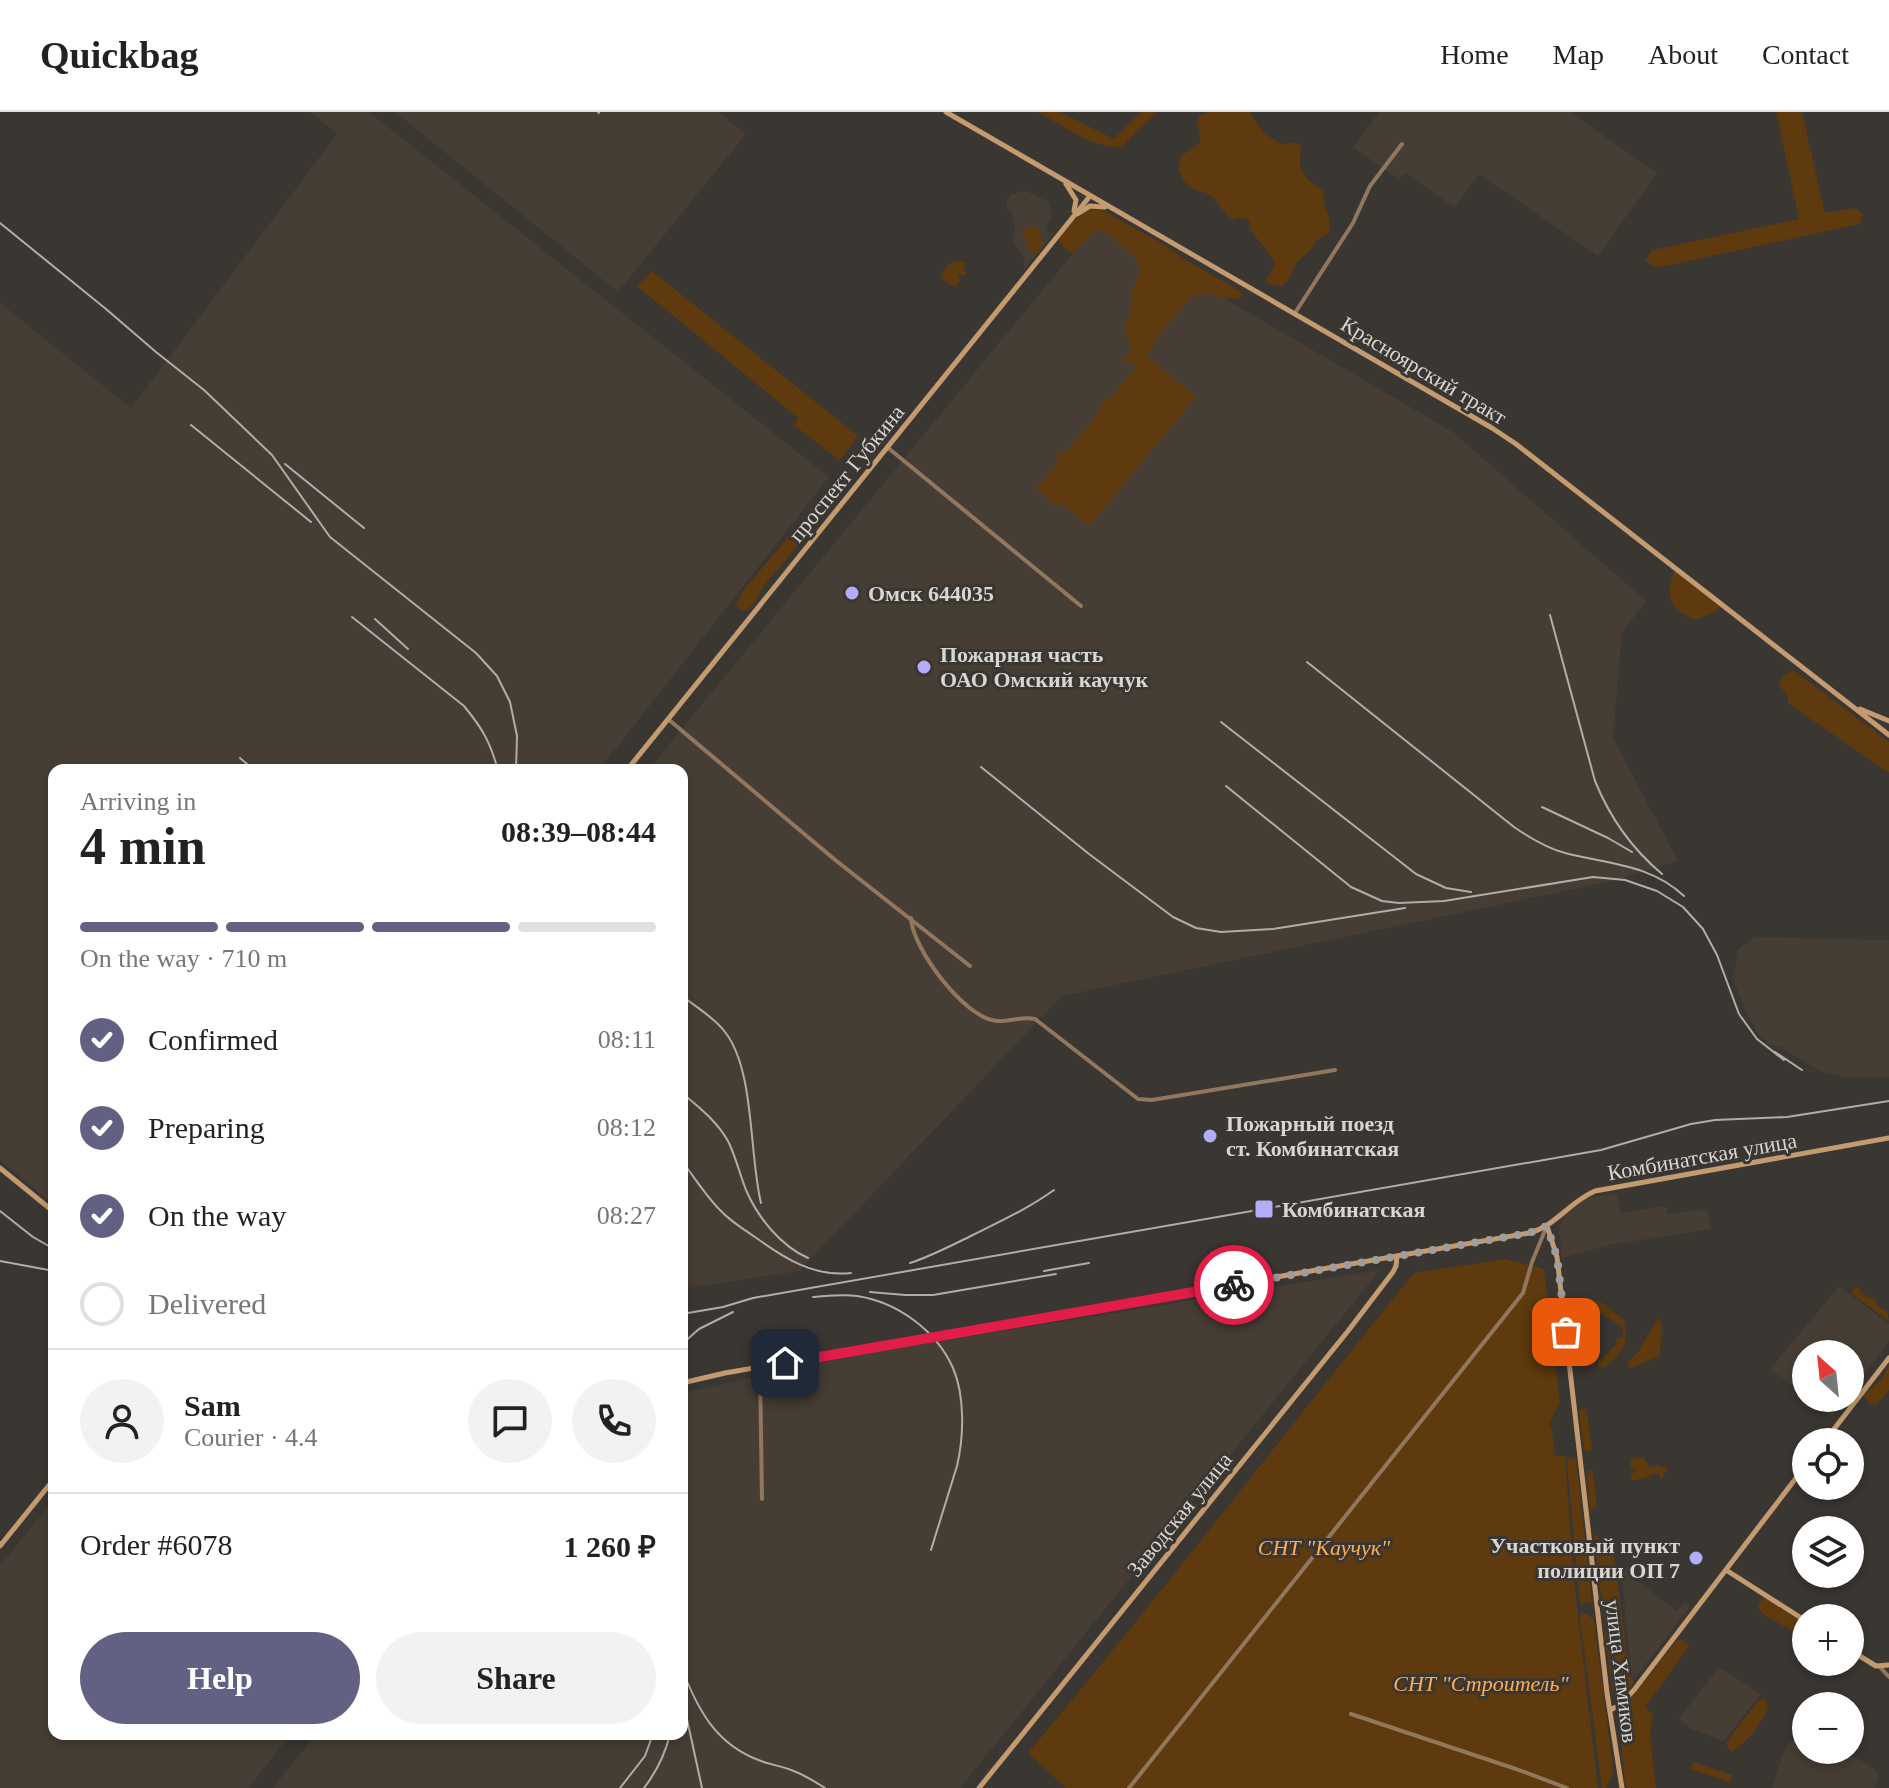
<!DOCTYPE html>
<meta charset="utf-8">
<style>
:root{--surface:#fff;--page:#f2f2f2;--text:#222;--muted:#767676;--line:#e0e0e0;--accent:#636183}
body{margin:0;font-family:"Times New Roman",serif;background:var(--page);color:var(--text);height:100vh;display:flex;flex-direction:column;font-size:30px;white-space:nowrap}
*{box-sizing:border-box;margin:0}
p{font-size:26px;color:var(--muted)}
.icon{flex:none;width:44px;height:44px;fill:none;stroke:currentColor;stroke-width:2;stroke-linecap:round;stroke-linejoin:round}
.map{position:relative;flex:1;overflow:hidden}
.details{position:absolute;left:48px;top:652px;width:640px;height:976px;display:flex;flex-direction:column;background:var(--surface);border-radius:16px;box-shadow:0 4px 12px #0003}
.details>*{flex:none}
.needle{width:52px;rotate:333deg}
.tools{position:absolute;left:1792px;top:1228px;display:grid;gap:16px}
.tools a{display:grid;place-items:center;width:72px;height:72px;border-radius:50%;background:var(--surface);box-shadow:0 4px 12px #0003;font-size:40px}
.pin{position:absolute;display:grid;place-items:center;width:68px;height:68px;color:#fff;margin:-34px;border-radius:16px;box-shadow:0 4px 12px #0006}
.courier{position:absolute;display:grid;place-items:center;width:80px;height:80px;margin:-40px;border:6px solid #e11d48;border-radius:50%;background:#fff;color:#222;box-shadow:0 2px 10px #0007}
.head em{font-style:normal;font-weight:800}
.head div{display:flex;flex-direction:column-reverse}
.head{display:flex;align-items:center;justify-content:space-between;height:136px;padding:0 32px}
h1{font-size:52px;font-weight:800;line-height:60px}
.bar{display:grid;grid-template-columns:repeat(4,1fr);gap:12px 8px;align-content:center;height:96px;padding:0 32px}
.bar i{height:10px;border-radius:6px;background:var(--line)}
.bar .active{background:var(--accent)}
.bar p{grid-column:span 4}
.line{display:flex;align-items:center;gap:20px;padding:0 32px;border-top:2px solid var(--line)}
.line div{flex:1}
.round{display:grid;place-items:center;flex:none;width:84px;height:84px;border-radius:42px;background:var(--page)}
ol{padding:0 32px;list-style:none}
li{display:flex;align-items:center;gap:24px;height:88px}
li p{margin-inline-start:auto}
li .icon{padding:8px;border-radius:50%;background:var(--accent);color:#fff;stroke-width:4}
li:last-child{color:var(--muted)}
li i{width:44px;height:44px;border:4px solid var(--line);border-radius:50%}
.action{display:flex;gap:16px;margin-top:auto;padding:16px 32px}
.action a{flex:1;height:92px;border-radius:48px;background:var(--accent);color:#fff;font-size:32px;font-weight:800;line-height:92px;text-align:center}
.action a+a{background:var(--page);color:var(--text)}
header{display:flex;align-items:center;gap:48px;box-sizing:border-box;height:112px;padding:0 40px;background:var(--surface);border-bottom:2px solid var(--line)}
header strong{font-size:38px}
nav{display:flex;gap:44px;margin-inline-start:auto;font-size:28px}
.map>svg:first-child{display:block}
.built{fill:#463e35}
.green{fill:#5e3a0e}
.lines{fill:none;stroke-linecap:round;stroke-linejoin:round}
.street{stroke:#91775e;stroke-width:4}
.secondary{stroke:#c49b71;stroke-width:5}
.rail{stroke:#b0adab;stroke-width:2}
.done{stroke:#a19d9b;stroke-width:8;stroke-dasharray:0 14.4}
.route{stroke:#e11d48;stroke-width:10}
.poi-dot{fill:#b3adf9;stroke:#3a3632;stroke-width:3}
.labels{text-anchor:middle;stroke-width:6;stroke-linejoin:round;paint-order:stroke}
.street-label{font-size:22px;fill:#d8d5d3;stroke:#3a3632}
.poi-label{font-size:22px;font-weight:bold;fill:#d8d5d3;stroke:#3a3632;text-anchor:start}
.park-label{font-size:22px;font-style:italic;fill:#fdad54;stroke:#3a3632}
</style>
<header>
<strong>Quickbag</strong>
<nav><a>Home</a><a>Map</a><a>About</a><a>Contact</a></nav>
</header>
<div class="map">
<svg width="1889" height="1676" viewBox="0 0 1889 1676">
<rect width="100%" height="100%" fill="#3a3632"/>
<g class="built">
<polygon points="311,0 369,0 829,365 599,658 54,658 54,1093 0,1048 0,191 131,296 337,22"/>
<polygon points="395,0 718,0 746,22 618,180"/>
<polygon points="1379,0 1570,0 1657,61 1598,144 1479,62 1454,95 1405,61 1399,68 1353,35"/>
<polygon points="1026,79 1049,90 1052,104 1046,116 1048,121 1055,120 1024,158 1024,146 1012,128 1015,114 1012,102 1007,96 1007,88 1011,82"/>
<polygon points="1097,112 1453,320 1646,489 1622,521 1613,626 1678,749 1613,769 1062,884 799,1159 682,1177 682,658 648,658"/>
<polygon points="1755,825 1889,828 1889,965 1844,965 1820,959 1780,935 1771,934 1758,921 1746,900 1733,867 1738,837"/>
<polygon points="1617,1081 1621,1101 1666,1094 1667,1102 1707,1097 1711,1117 1609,1133 1562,1146 1559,1117 1565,1104 1583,1087"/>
<polygon points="1380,1158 960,1676 273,1676 316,1622 682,1622 682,1281 861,1242"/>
<polygon points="1839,1174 1889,1212 1889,1229 1850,1282 1850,1242 1806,1242 1806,1284 1770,1257"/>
<polygon points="1809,1286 1846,1286 1832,1304"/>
<polygon points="54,1387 54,1622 291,1622 248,1676 0,1676 0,1454"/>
<polygon points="1626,1456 1634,1462 1632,1465 1677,1499 1685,1491 1690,1495 1634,1567 1630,1559 1622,1462"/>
<polygon points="1719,1555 1761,1582 1724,1629 1692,1617 1679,1607"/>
<polygon points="1805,1611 1806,1638 1845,1638 1879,1661 1874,1676 1772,1676 1783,1641"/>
</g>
<g class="green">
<path d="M1038,0H1060L1114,27L1141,0H1157L1121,35C1094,37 1061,13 1038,0Z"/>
<path d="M1207,0H1250C1261,18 1264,24 1284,33L1294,30L1300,33L1302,36C1295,58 1307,68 1323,79C1322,94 1333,106 1329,120L1315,130L1311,137L1296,151L1289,167L1282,174L1268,172L1266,168L1275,153L1271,144L1251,119L1249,108L1243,105L1233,108C1223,102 1220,91 1211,84C1206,80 1200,80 1194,77C1183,72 1174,56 1181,45C1183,42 1196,34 1201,29L1197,10L1199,5Z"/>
<polygon points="1776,0 1802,0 1825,101 1854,96 1863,101 1860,112 1656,156 1645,148 1652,138 1799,107"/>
<path d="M1093,97L1102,98L1166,134L1182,146L1240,179L1242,183L1240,187L1223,186L1204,181L1199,185L1194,182L1160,222L1146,243L1196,285L1089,414L1060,390L1056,394L1036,377L1059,350L1055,346L1062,338L1066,340L1102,297L1100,293L1107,285L1110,287L1137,254L1121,248L1129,244L1131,235L1125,217L1131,199V180L1140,158L1135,146L1109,123L1100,118L1093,120L1086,129L1072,141C1066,139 1060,133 1059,127C1068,115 1078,101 1093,97Z"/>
<path d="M1035,114L1039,117C1041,126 1046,136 1037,142L1028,139L1026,127L1022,120L1024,117Z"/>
<polygon points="958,149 965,150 964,158 967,160 964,164 960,162 958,165 961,167 956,174 952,174 942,167 941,163 949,152"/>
<polygon points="652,159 858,324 840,349 794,313 798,306 637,174"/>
<path d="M838,370L842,374C835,393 819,409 806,424C792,440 779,457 765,472C759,479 756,493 747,497C741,499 740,497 736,493L742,480L834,371Z"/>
<path d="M1674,459L1719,494L1717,499L1695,508C1669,496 1665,485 1674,459Z"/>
<polygon points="1793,558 1889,630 1889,661 1789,592 1787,583 1779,573 1783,565"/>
<path d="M1505,1147L1544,1157L1560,1291L1549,1311L1552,1318L1555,1344H1565L1574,1469L1598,1676H1066L1028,1641C1160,1484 1285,1320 1414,1161Z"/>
<polygon points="1859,1174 1860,1180 1877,1189 1876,1194 1887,1199 1889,1209 1852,1182 1853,1177"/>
<path d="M1568,1185L1578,1191L1600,1189L1624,1208C1629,1236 1624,1238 1604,1256L1598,1255V1251L1616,1233L1617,1226L1623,1225L1622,1215L1592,1195L1573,1191Z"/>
<polygon points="1577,1199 1582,1203 1588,1249 1586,1254 1581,1256 1576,1251 1570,1205 1571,1201"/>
<polygon points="1658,1206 1662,1213 1660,1244 1631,1256 1628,1256 1628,1251 1638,1240"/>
<polygon points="1889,1253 1889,1278 1877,1292 1871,1292 1863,1284 1883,1265"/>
<polygon points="1586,1296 1592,1337 1590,1340 1584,1338 1579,1301 1580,1298"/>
<polygon points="1643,1345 1650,1355 1655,1355 1656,1352 1661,1355 1666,1354 1667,1359 1660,1368 1659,1361 1636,1368 1631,1368 1630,1362 1636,1359 1631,1357 1630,1347"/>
<polygon points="1569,1346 1574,1346 1576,1348 1592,1491 1580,1492 1567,1350"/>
<polygon points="1589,1358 1591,1358 1593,1360 1597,1394 1590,1398 1587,1367"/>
<path d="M1594,1422C1605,1429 1611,1437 1615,1450L1629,1560L1634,1571L1625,1582L1621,1584L1615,1582L1612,1577Z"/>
<polygon points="1765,1486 1806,1512 1806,1528 1763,1502 1758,1496 1759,1491"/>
<polygon points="1582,1501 1588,1503 1594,1508 1612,1648 1613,1661 1606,1676 1602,1676 1580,1506"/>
<polygon points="1681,1527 1689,1534 1645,1595 1653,1603 1650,1622 1656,1676 1627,1676 1625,1672 1619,1606 1623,1597 1677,1528"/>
<path d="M1762,1587L1766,1588L1768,1595C1762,1613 1748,1629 1731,1640L1726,1632L1729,1627L1758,1589Z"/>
<polygon points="1693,1650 1733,1663 1730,1670 1690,1657"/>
</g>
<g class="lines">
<g class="street">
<polyline points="1295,201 1353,111 1370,74 1402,32"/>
<polyline points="887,335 1081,494"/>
<polyline points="668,607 834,747 970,854"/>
<path d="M911,806C912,836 965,907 997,909C1010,910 1021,904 1035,907L1138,987L1152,988L1335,958"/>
<polyline points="760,1255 762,1387"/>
<polyline points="1880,1555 1889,1565"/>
<polyline points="1351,1602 1516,1657 1567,1676"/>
<polyline points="1129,1676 1523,1181 1532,1150 1546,1116"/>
</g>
<g class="secondary">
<polyline points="946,0 1492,316 1516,332 1889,623"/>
<polyline points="1066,72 1076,88 1074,99"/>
<polyline points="1077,102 1090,94 1105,95"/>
<polyline points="1860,597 1889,609"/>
<polyline points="627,658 1090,84"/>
<polyline points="0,1056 54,1100"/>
<polyline points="1547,1114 1557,1145 1607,1581 1622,1676"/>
<path d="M682,1271L725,1261L1529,1121C1556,1114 1569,1090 1595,1079L1889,1026"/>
<polyline points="1824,1330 1889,1246"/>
<polyline points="0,1434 54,1367"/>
<polyline points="1726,1458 1806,1509"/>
<polyline points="1850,1538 1876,1554 1889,1553"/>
<polyline points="1610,1598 1620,1593 1634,1578 1806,1353"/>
<polyline points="979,1676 1348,1219 1393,1160 1396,1154 1397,1144"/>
</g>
<g class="rail">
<polyline points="598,0 599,1"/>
<polyline points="0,111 106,197 156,240 204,278 272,343 330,425 476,541 497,564 510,590 517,624 516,658"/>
<polyline points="191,313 311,410"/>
<polyline points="285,352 364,416"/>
<path d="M1550,503L1595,669C1610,706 1631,736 1662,762"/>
<path d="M352,505L464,594C483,617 490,630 498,658"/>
<polyline points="375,507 408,537"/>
<path d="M1307,550L1514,715C1530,726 1546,736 1565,741C1608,752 1650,752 1684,784"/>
<polyline points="1221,610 1416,762 1446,776 1471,780"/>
<polyline points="240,646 254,658"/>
<polyline points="981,655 1089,742 1173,805 1196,816 1221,820 1273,817 1405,796"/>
<polyline points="1226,674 1351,775 1382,789 1399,791 1444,789 1593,765 1625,768 1657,779 1683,795 1703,817 1717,843 1739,902 1757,927 1784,948"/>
<polyline points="1542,695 1608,726 1632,740"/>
<path d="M682,884C696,895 715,906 725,920C755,958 749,1043 761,1091"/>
<polyline points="1775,940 1802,958"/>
<path d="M682,981C700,996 718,1010 729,1031C736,1046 740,1063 746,1078C758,1106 781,1134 808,1146"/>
<path d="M682,1049C694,1065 706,1084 720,1098C730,1109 743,1117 755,1125C784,1146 813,1165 851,1161"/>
<polyline points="0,1099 33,1125 54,1137"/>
<polyline points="0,1149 54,1159"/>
<path d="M910,1151C932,1144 952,1133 973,1123C1001,1109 1029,1096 1054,1078"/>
<polyline points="1044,1159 1089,1151"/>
<polyline points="870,1180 905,1183 933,1183 1056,1162"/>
<path d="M813,1185C828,1184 843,1182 857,1184C897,1190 936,1218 953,1256C965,1284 964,1324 957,1354L931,1438"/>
<polyline points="682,1202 723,1195 753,1186 1601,1038 1691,1012 1715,1008 1787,1005 1889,989"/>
<polyline points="682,1232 699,1217 733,1200"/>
<path d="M682,1557C698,1598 716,1633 761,1649C771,1653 782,1654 791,1658C803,1662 814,1669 825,1676"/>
<polyline points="682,1584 702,1676"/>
<polyline points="620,1676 645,1644 653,1622"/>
<path d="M644,1676C657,1659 665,1643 670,1622"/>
</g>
</g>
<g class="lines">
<polyline class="done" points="1234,1173 1529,1121 1547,1114 1557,1145 1566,1220"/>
<polyline class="route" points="785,1251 1234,1173"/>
</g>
<g class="poi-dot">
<circle cx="852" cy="481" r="8"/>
<circle cx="924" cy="555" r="8"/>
<circle cx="1210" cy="1024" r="8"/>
<rect x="1254" y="1087" width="20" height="20" rx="4"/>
<circle cx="1696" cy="1446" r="8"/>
</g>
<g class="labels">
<g class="street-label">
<text transform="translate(1424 258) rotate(31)" y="8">Красноярский тракт</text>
<text transform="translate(846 361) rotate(-51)" y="8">проспект Губкина</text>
<text transform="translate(1702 1044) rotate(-10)" y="8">Комбинатская улица</text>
<text transform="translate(1179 1402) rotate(-51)" y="8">Заводская улица</text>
<text transform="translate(1622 1559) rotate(83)" y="8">улица Химиков</text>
</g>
<g class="poi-label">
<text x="868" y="489">Омск 644035</text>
<text x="940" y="550">Пожарная часть<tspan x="940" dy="25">ОАО Омский каучук</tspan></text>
<text x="1226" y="1019">Пожарный поезд<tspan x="1226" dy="25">ст. Комбинатская</tspan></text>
<text x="1282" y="1105">Комбинатская</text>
<text x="1680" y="1441" text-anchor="end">Участковый пункт<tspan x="1680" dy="25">полиции ОП 7</tspan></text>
</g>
<g class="park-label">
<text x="1324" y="1443">СНТ "Каучук"</text>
<text x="1481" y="1579">СНТ "Строитель"</text>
</g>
</g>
</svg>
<div class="tools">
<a><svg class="needle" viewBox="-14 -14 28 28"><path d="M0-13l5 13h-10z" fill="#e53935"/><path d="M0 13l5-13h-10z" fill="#767676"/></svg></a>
<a><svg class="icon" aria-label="locate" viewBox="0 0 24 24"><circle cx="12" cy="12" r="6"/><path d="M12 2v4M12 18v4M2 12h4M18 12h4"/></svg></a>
<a><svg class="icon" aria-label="layers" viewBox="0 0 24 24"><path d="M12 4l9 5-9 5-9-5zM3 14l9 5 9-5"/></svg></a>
<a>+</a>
<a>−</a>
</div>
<div class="pin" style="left:1566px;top:1220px;background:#ea580c"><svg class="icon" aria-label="bag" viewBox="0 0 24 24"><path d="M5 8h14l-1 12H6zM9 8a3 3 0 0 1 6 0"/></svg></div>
<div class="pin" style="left:785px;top:1251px;background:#1f2937"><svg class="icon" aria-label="home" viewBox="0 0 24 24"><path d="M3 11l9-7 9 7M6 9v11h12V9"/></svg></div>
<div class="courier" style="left:1234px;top:1173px"><svg class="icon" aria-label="bike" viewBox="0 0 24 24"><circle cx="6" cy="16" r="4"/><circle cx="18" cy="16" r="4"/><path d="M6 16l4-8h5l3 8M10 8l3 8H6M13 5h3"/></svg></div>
<section class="details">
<div class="head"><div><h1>4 min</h1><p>Arriving in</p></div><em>08:39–08:44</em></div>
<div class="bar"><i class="active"></i><i class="active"></i><i class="active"></i><i></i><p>On the way · 710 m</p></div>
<ol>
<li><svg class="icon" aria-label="check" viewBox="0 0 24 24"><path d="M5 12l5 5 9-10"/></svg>Confirmed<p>08:11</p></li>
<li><svg class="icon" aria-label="check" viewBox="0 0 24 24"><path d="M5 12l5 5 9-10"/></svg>Preparing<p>08:12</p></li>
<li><svg class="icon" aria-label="check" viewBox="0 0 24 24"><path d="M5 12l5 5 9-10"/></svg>On the way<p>08:27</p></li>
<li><i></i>Delivered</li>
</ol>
<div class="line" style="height:144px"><a class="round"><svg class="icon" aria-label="person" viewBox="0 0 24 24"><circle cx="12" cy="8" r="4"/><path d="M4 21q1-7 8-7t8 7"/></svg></a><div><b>Sam</b><p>Courier · 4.4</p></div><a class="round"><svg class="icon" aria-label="chat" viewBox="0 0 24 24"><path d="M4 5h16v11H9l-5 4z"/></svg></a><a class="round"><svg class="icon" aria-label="phone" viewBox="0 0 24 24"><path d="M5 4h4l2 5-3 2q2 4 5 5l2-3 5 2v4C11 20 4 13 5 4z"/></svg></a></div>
<div class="line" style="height:104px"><div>Order #6078</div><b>1 260 ₽</b></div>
<div class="action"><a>Help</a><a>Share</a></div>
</section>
</div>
